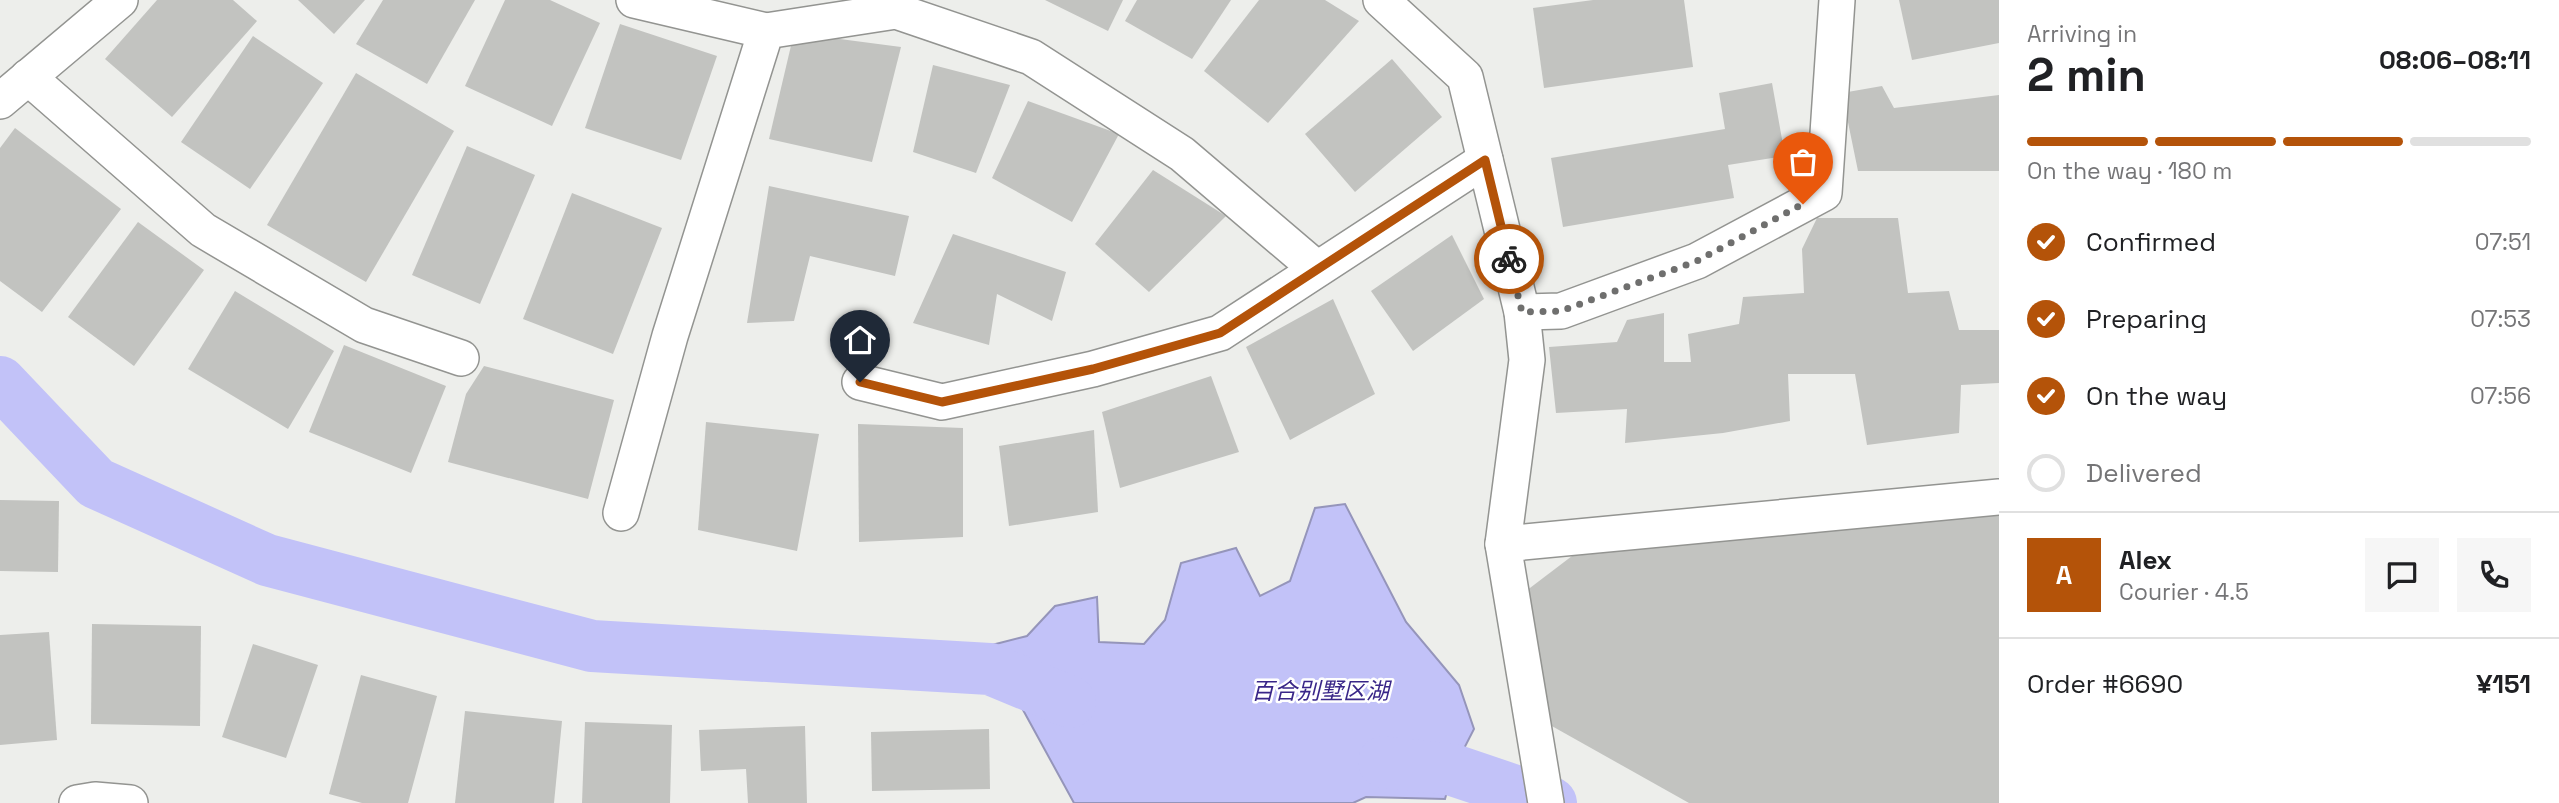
<!DOCTYPE html>
<meta charset="utf-8">
<style>
:root{--surface:#fff;--page:#f6f6f6;--text:#202124;--muted:#757577;--line:#e0e0e0;--accent:#b45309}
body{margin:0;font-family:"Space Grotesk","Noto Sans SC",sans-serif;background:var(--page);color:var(--text);height:100vh;display:flex;flex-direction:column;font-size:26px;white-space:nowrap}
*{box-sizing:border-box;margin:0}
p{font-size:23px;color:var(--muted)}
.icon{flex:none;width:38px;height:38px;fill:none;stroke:currentColor;stroke-width:2;stroke-linecap:round;stroke-linejoin:round}
.map{position:relative;flex:1;overflow:hidden}
.drawer{display:flex;flex-direction:column;background:var(--surface);width:560px}
.drawer>*{flex:none}
.pin{position:absolute;display:grid;place-items:center;width:60px;height:60px;color:#fff;margin:-72px -30px;border-radius:50% 50% 50% 0;rotate:-45deg;box-shadow:0 0 7px #0007}
.pin .icon{rotate:45deg}
.courier{position:absolute;display:grid;place-items:center;width:70px;height:70px;margin:-35px;border:5px solid #b45309;border-radius:50%;background:#fff;color:#222;box-shadow:0 2px 9px #0007}
.overview em{font-style:normal;font-weight:700}
.overview div{display:flex;flex-direction:column-reverse}
.overview{display:flex;align-items:center;justify-content:space-between;height:119px;padding:0 28px}
h1{font-size:46px;font-weight:700;line-height:52px}
.bar{display:grid;grid-template-columns:repeat(4,1fr);gap:10px 7px;align-content:center;height:84px;padding:0 28px}
.bar i{height:9px;border-radius:5px;background:var(--line)}
.bar .selected{background:var(--accent)}
.bar p{grid-column:span 4}
.line{display:flex;align-items:center;gap:18px;padding:0 28px;border-top:2px solid var(--line)}
.line div{flex:1}
.round{display:grid;place-items:center;flex:none;width:74px;height:74px;border-radius:0px;background:var(--page)}
ol{padding:0 28px;list-style:none}
li{display:flex;align-items:center;gap:21px;height:77px}
li p{margin-inline-start:auto}
li .icon{padding:7px;border-radius:50%;background:var(--accent);color:#fff;stroke-width:4}
li:last-child{color:var(--muted)}
li i{width:38px;height:38px;border:4px solid var(--line);border-radius:50%}
main{display:flex;flex:1;min-height:0}
.map>svg:first-child{display:block}
.water{fill:#c2c2f8;stroke:#9595ba;stroke-width:2}
.lines{fill:none;stroke-linecap:round;stroke-linejoin:round}
.river{stroke:#c2c2f8;stroke-width:52}
.building{fill:#c2c3c0}
.minor-casing{stroke:#939491;stroke-width:38}
.minor{stroke:#fff;stroke-width:35}
.done{stroke:#6f6f6e;stroke-width:7;stroke-dasharray:0 12.6}
.route{stroke:#b45309;stroke-width:9}
.labels{text-anchor:middle;stroke-width:5;stroke-linejoin:round;paint-order:stroke}
.water-label{font-size:23px;font-style:italic;fill:#392688;stroke:#fff}
</style>
<main>
<div class="map">
<svg width="1999" height="803" viewBox="0 0 1999 803">
<rect width="100%" height="100%" fill="#edeeeb"/>
<polygon class="water" points="1345,504 1406,622 1459,685 1474,729 1453,770 1445,799 1366,797 1353,803 1074,803 988,646 1027,636 1055,606 1097,597 1099,642 1144,644 1165,620 1181,563 1236,548 1260,596 1290,581 1315,508"/>
<g class="lines">
<g class="river">
<polyline points="0,382 96,483 267,560 592,646 990,669 1070,702"/>
<polyline points="1384,762 1453,770 1551,803"/>
</g>
</g>
<g class="building">
<polygon points="157,0 233,0 257,21 172,117 105,59"/>
<polygon points="298,0 365,0 334,34"/>
<polygon points="383,0 475,0 427,84 356,44"/>
<polygon points="505,0 550,0 600,23 552,126 465,86"/>
<polygon points="1045,0 1123,0 1108,31"/>
<polygon points="1137,0 1231,0 1192,59 1125,21"/>
<polygon points="1259,0 1325,0 1359,21 1268,123 1204,71"/>
<polygon points="1593,0 1684,0 1693,67 1544,88 1533,8"/>
<polygon points="1899,0 1999,0 1999,43 1912,60"/>
<polygon points="620,24 717,56 681,160 585,128"/>
<polygon points="794,33 901,47 872,162 769,139"/>
<polygon points="253,36 323,83 250,189 181,142"/>
<polygon points="1392,59 1442,117 1355,192 1305,134"/>
<polygon points="933,65 1010,85 976,173 913,152"/>
<polygon points="356,73 454,131 366,282 267,225"/>
<polygon points="1772,83 1785,156 1728,165 1734,198 1563,227 1551,158 1725,129 1719,93"/>
<polygon points="1882,86 1894,108 1999,95 1999,171 1858,171 1842,93"/>
<polygon points="1028,101 1119,134 1072,222 992,178"/>
<polygon points="15,128 121,209 42,312 0,281 0,148"/>
<polygon points="467,146 535,175 480,304 412,275"/>
<polygon points="1153,170 1226,216 1149,292 1095,244"/>
<polygon points="769,186 909,216 895,276 810,256 794,321 747,323"/>
<polygon points="572,193 662,228 613,354 523,319"/>
<polygon points="1817,218 1898,218 1908,293 1949,291 1959,330 1999,330 1999,383 1961,385 1959,433 1867,445 1855,374 1788,374 1790,421 1723,433 1625,443 1627,409 1556,413 1549,347 1617,342 1627,320 1664,313 1664,362 1691,362 1688,334 1739,324 1743,297 1804,293 1802,249"/>
<polygon points="138,222 204,270 134,366 68,317"/>
<polygon points="953,234 1066,272 1052,321 997,294 989,345 913,323"/>
<polygon points="1452,235 1484,299 1413,351 1371,291"/>
<polygon points="235,291 334,351 288,429 188,369"/>
<polygon points="1333,299 1375,394 1290,440 1246,347"/>
<polygon points="344,345 446,386 411,473 309,432"/>
<polygon points="484,366 614,400 588,499 448,462 466,394"/>
<polygon points="1211,376 1239,452 1120,488 1102,412"/>
<polygon points="706,422 819,434 797,551 698,530"/>
<polygon points="858,424 963,428 963,537 859,542"/>
<polygon points="1094,430 1098,512 1009,526 999,446"/>
<polygon points="0,500 59,501 58,572 0,571"/>
<polygon points="1999,513 1999,803 1689,803 1550,725 1526,591 1572,556"/>
<polygon points="92,624 201,626 200,726 91,724"/>
<polygon points="49,632 57,740 0,745 0,635"/>
<polygon points="253,644 318,665 286,758 222,737"/>
<polygon points="361,675 437,696 408,803 362,803 329,794"/>
<polygon points="465,711 562,721 554,803 455,803"/>
<polygon points="585,722 672,725 670,803 582,803"/>
<polygon points="805,726 807,803 748,803 746,769 701,771 699,730"/>
<polygon points="989,729 990,789 872,791 871,732"/>
</g>
<g class="lines">
<g class="minor-casing">
<g id="minor">
<polyline points="634,0 766,31"/>
<polyline points="1381,0 1465,77 1522,312 1527,360 1503,544 1546,803"/>
<polyline points="28,77 203,230 364,325 461,358"/>
<polyline points="0,101 120,0"/>
<polyline points="1522,312 1561,311 1697,261 1824,193 1837,0"/>
<polyline points="860,382 942,402 1093,369 1220,333 1485,160"/>
<polyline points="621,513 670,336 766,31 896,11 1031,57 1182,154 1317,269"/>
<polyline points="1503,544 1999,497"/>
<polyline points="77,803 95,800 130,803"/>
</g>
</g>
<use href="#minor" class="minor"/>
</g>
<g class="lines">
<polyline class="done" points="1509,259 1522,312 1561,311 1697,261 1803,204"/>
<polyline class="route" points="860,382 942,402 1093,369 1220,333 1485,160 1509,259"/>
</g>
<g class="labels">
<g class="water-label">
<text x="1320" y="699">百合别墅区湖</text>
</g>
</g>
</svg>
<div class="pin" style="left:1803px;top:204px;background:#ea580c"><svg class="icon" aria-label="bag" viewBox="0 0 24 24"><path d="M5 8h14l-1 12H6zM9 8a3 3 0 0 1 6 0"/></svg></div>
<div class="pin" style="left:860px;top:382px;background:#1f2937"><svg class="icon" aria-label="home" viewBox="0 0 24 24"><path d="M3 11l9-7 9 7M6 9v11h12V9"/></svg></div>
<div class="courier" style="left:1509px;top:259px"><svg class="icon" aria-label="bike" viewBox="0 0 24 24"><circle cx="6" cy="16" r="4"/><circle cx="18" cy="16" r="4"/><path d="M6 16l4-8h5l3 8M10 8l3 8H6M13 5h3"/></svg></div>
</div>
<section class="drawer">
<div class="overview"><div><h1>2 min</h1><p>Arriving in</p></div><em>08:06–08:11</em></div>
<div class="bar"><i class="selected"></i><i class="selected"></i><i class="selected"></i><i></i><p>On the way · 180 m</p></div>
<ol>
<li><svg class="icon" aria-label="check" viewBox="0 0 24 24"><path d="M5 12l5 5 9-10"/></svg>Confirmed<p>07:51</p></li>
<li><svg class="icon" aria-label="check" viewBox="0 0 24 24"><path d="M5 12l5 5 9-10"/></svg>Preparing<p>07:53</p></li>
<li><svg class="icon" aria-label="check" viewBox="0 0 24 24"><path d="M5 12l5 5 9-10"/></svg>On the way<p>07:56</p></li>
<li><i></i>Delivered</li>
</ol>
<div class="line" style="height:126px"><b class="round" style="background:var(--accent);color:#fff">A</b><div><b>Alex</b><p>Courier · 4.5</p></div><a class="round"><svg class="icon" aria-label="chat" viewBox="0 0 24 24"><path d="M4 5h16v11H9l-5 4z"/></svg></a><a class="round"><svg class="icon" aria-label="phone" viewBox="0 0 24 24"><path d="M5 4h4l2 5-3 2q2 4 5 5l2-3 5 2v4C11 20 4 13 5 4z"/></svg></a></div>
<div class="line" style="height:91px"><div>Order #6690</div><b>¥151</b></div>
</section>
</main>
